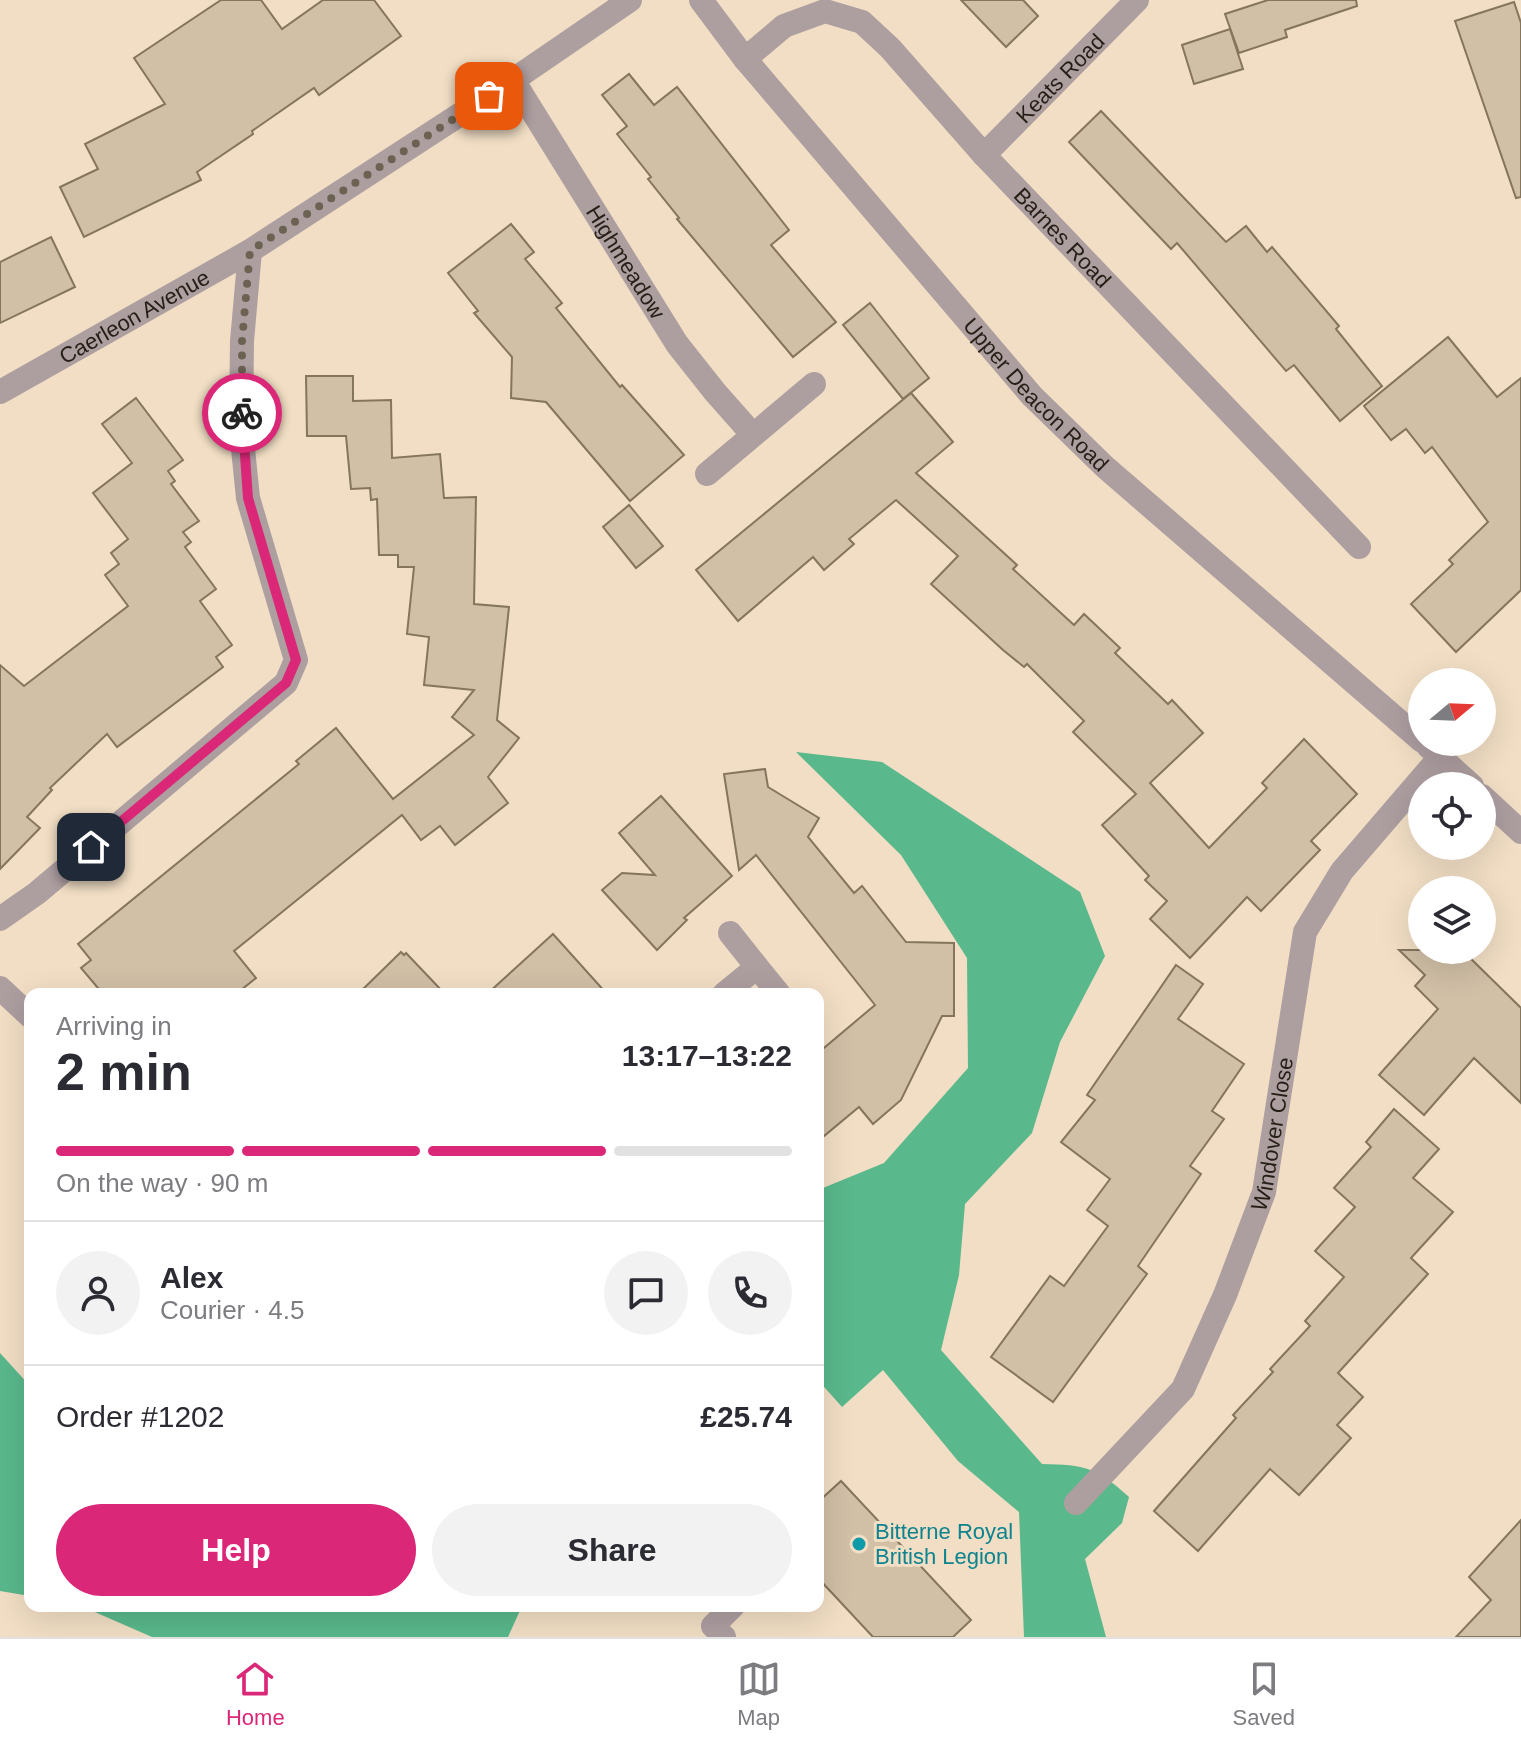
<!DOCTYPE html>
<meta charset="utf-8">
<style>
:root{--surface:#fff;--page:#f2f2f3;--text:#2b2b33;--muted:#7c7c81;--line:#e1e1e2;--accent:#db2777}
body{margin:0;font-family:Arial,sans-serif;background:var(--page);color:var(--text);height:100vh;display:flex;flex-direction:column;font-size:30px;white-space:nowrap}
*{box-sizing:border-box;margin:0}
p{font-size:26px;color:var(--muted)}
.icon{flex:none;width:44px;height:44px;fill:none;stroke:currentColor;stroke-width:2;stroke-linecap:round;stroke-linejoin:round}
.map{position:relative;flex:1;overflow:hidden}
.sheet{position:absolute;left:24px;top:988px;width:800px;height:624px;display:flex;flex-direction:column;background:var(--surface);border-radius:16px;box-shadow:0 8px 32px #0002}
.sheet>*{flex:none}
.needle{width:52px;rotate:71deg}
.tools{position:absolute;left:1408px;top:668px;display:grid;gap:16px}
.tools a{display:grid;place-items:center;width:88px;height:88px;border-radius:50%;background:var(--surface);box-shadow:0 8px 32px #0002;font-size:40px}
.pin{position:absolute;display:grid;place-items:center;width:68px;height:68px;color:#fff;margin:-34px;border-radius:16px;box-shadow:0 4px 12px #0006}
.courier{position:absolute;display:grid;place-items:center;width:80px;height:80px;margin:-40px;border:6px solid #db2777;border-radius:50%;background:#fff;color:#222;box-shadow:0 2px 10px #0007}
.summary em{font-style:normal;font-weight:600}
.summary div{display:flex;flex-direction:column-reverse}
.summary{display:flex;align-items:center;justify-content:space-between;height:136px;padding:0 32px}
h1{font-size:52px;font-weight:600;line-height:60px}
.bar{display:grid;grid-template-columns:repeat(4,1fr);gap:12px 8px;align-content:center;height:96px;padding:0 32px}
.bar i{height:10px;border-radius:6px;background:var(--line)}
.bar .current{background:var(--accent)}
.bar p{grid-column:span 4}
.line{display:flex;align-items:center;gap:20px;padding:0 32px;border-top:2px solid var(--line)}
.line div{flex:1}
.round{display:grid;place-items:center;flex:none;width:84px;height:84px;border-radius:42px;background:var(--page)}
.button{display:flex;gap:16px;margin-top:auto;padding:16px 32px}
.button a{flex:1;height:92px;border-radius:48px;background:var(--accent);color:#fff;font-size:32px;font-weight:600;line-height:92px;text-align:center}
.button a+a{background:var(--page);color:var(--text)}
.tabs{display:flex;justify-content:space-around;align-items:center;height:112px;border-top:2px solid var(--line);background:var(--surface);font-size:22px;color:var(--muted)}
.tabs a{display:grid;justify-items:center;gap:4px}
.tabs .current{color:var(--accent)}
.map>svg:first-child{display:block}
.forest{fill:#59b88c}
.building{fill:#d1bfa6;stroke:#85755d;stroke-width:2}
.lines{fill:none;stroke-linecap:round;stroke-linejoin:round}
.minor{stroke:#ad9ea0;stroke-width:24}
.done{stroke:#6c6252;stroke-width:8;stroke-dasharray:0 14.4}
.route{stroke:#db2777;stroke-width:10}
.culture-dot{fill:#0f9aa8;stroke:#f1dec4;stroke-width:3}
.labels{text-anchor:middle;stroke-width:6;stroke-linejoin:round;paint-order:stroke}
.street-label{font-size:22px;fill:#251f15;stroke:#f1dec4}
.culture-label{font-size:22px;fill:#0d838f;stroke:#f1dec4;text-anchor:start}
</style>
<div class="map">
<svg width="1521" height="1637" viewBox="0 0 1521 1637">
<rect width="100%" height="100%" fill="#f1dec4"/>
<g class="forest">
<path d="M796,752L882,762L1080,892L1105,956L1060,1042L1032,1133L965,1204L959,1275L941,1350L1042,1464C1086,1465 1096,1467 1129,1497L1122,1523L1085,1559L1106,1637H1024L1019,1512L958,1461L883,1370L842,1407L818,1380V1190L884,1163L968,1068L967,958L901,855Z"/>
<polygon points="0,1353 30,1386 30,1596 0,1591"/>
<polygon points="81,1606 522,1606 508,1637 152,1637"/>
</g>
<g class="building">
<polygon points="221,0 261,0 282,29 323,0 374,0 401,36 319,95 314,88 252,131 253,134 197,172 201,180 84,237 60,187 98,169 85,144 165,104 134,58"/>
<polygon points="961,0 1023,0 1038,16 1006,47"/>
<polygon points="1268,0 1356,0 1357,6 1285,30 1287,37 1239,53 1225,14"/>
<polygon points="1514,2 1521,23 1521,197 1516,198 1455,21"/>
<polygon points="1230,29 1243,69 1194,84 1182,45"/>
<polygon points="629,74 654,105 677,87 789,230 771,245 836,322 793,357 677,219 679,218 648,179 651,177 617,134 627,126 602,95"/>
<polygon points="1101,111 1226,242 1246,226 1267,252 1272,247 1339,326 1336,329 1382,386 1340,421 1294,365 1286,371 1177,243 1171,249 1069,142"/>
<polygon points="511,224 534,252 525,259 562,303 556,308 620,387 622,385 684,455 630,501 546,402 511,398 512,357 474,313 478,311 448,273"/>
<polygon points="51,237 75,287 0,323 0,262"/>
<polygon points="870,303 929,378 903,399 843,325"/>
<polygon points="1448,337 1497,397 1521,378 1521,590 1456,652 1411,604 1453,564 1449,560 1488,522 1432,447 1425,453 1406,429 1391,440 1364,406"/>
<polygon points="306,376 353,376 353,401 391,400 392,458 440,454 444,498 476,497 474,604 509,607 497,720 519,738 488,777 508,803 455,845 440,826 421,840 402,815 234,951 256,978 236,994 103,994 81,968 91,960 78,944 299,764 296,761 336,728 393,799 474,735 452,717 474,690 424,685 429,637 407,634 414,567 398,567 398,555 379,555 377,499 371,500 370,488 351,489 346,436 307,436"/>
<polygon points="911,393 953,442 916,473 1017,565 1013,569 1074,625 1084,614 1120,648 1115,653 1168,704 1172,700 1203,733 1150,783 1209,848 1267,788 1262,783 1304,739 1357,794 1311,841 1320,850 1261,911 1247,897 1190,958 1150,919 1167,901 1145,880 1149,876 1102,825 1136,794 1073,732 1084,721 1027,664 1024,667 1003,650 931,584 958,556 896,500 849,539 854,544 824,570 813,557 738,621 696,570"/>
<polygon points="136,398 183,460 168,471 175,481 171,484 199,521 183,532 191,542 185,547 216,589 200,601 232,645 216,657 223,667 117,747 107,734 50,788 52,790 27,817 40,828 0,869 0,665 24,686 128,606 105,575 119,564 111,553 128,539 93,493 132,463 102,424"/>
<polygon points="629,505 663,546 636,568 603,527"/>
<polygon points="765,769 768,787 819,818 808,837 854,893 862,886 906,942 954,943 954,1016 942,1016 901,1100 873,1124 859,1107 818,1141 818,1053 875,1005 756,855 739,870 724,774"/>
<polygon points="661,796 732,876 684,918 687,920 657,950 602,890 622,873 655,875 619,833"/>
<polygon points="553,934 607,994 487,994"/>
<polygon points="1399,950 1462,950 1521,1008 1521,1103 1474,1058 1424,1115 1379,1075 1438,1009 1415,986 1425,975"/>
<polygon points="401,952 404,955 406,953 445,994 358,994"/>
<polygon points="1176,965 1203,984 1178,1019 1244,1064 1212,1111 1224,1119 1190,1166 1201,1174 1138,1266 1147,1274 1053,1402 991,1357 1050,1276 1064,1286 1108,1226 1087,1210 1110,1179 1061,1142 1095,1100 1087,1095"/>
<polygon points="1394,1109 1439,1149 1413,1178 1453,1212 1411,1258 1428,1274 1338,1373 1363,1397 1337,1425 1351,1438 1299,1495 1270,1469 1198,1551 1154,1511 1236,1418 1233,1415 1273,1372 1270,1369 1310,1326 1305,1321 1344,1277 1315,1251 1355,1207 1334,1188 1371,1147 1366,1142"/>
<polygon points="841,1481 971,1620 953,1637 873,1637 818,1578 818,1502"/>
<polygon points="1521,1520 1521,1637 1456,1637 1491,1600 1469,1577"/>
</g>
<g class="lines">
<g class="minor">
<path id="s1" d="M701,0L745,59L1032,396L1105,467L1422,741"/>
<path id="s2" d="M745,59L784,26L825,11L862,22L890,48L984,155L1359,547"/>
<path id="s3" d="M513,80L677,344L715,392L753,435"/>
<path id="s4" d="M984,155L1137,0"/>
<path id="s5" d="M0,392L250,251L513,80L630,0"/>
<polyline points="707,474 814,384"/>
<polyline points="1428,746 1472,786"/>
<polyline points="1482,796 1521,832"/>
<polyline points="0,919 37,893 286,683 296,660 248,498 241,429 242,341 250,251"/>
<polyline points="757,967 779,994"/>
<polyline points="0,988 30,1016"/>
<polyline points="724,994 757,967 730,933"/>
<path id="s6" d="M1076,1503L1183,1389L1225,1295L1264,1192L1305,932L1342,871L1440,757"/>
<polyline points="724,1637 713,1626 733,1606"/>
</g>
</g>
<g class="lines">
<polyline class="done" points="242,413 242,341 250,251 489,96"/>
<polyline class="route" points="91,847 286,683 296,660 248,498 242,413"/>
</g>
<circle class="culture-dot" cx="859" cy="1544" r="8"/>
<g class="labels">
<g class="street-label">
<text dy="8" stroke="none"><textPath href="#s4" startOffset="108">Keats Road</textPath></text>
<text dy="8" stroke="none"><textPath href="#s2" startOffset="428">Barnes Road</textPath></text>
<text dy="8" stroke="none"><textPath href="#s3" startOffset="214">Highmeadow</textPath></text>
<text dy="8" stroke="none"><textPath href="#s5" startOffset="154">Caerleon Avenue</textPath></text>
<text dy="8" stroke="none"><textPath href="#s1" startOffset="518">Upper Deacon Road</textPath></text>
<text dy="8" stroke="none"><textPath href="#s6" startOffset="428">Windover Close</textPath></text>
</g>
<g class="culture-label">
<text x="875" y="1539">Bitterne Royal<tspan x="875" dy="25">British Legion</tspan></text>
</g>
</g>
</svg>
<div class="tools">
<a><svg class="needle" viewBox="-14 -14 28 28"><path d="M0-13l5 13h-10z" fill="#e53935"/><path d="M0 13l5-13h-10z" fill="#7c7c81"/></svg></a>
<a><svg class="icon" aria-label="locate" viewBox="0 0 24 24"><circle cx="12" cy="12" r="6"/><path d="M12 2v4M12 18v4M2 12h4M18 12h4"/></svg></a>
<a><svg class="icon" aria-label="layers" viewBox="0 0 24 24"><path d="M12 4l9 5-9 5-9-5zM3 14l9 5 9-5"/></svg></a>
</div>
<div class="pin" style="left:489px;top:96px;background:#ea580c"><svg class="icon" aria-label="bag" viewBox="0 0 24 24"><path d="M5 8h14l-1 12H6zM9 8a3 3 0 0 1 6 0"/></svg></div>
<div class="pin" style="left:91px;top:847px;background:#1f2937"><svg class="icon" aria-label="home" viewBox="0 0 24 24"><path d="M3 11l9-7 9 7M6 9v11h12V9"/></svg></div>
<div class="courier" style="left:242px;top:413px"><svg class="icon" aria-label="bike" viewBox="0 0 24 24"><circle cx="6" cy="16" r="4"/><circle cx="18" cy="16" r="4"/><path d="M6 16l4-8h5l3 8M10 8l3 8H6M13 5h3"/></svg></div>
<section class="sheet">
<div class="summary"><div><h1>2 min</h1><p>Arriving in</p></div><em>13:17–13:22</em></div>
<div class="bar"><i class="current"></i><i class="current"></i><i class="current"></i><i></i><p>On the way · 90 m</p></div>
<div class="line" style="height:144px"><a class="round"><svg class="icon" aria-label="person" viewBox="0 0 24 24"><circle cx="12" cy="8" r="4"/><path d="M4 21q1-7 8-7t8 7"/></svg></a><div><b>Alex</b><p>Courier · 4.5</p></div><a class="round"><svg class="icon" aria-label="chat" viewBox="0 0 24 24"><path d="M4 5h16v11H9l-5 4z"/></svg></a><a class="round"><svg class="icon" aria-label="phone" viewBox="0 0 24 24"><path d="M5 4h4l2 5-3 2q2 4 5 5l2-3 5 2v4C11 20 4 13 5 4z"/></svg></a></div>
<div class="line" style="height:104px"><div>Order #1202</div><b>£25.74</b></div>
<div class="button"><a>Help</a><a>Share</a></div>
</section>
</div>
<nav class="tabs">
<a class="current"><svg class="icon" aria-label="home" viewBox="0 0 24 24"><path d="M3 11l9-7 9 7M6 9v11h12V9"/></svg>Home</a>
<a><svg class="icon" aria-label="map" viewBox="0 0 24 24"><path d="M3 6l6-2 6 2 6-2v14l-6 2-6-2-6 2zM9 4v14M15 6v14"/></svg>Map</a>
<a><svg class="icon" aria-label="saved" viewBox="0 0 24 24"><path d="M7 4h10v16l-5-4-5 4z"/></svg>Saved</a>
</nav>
